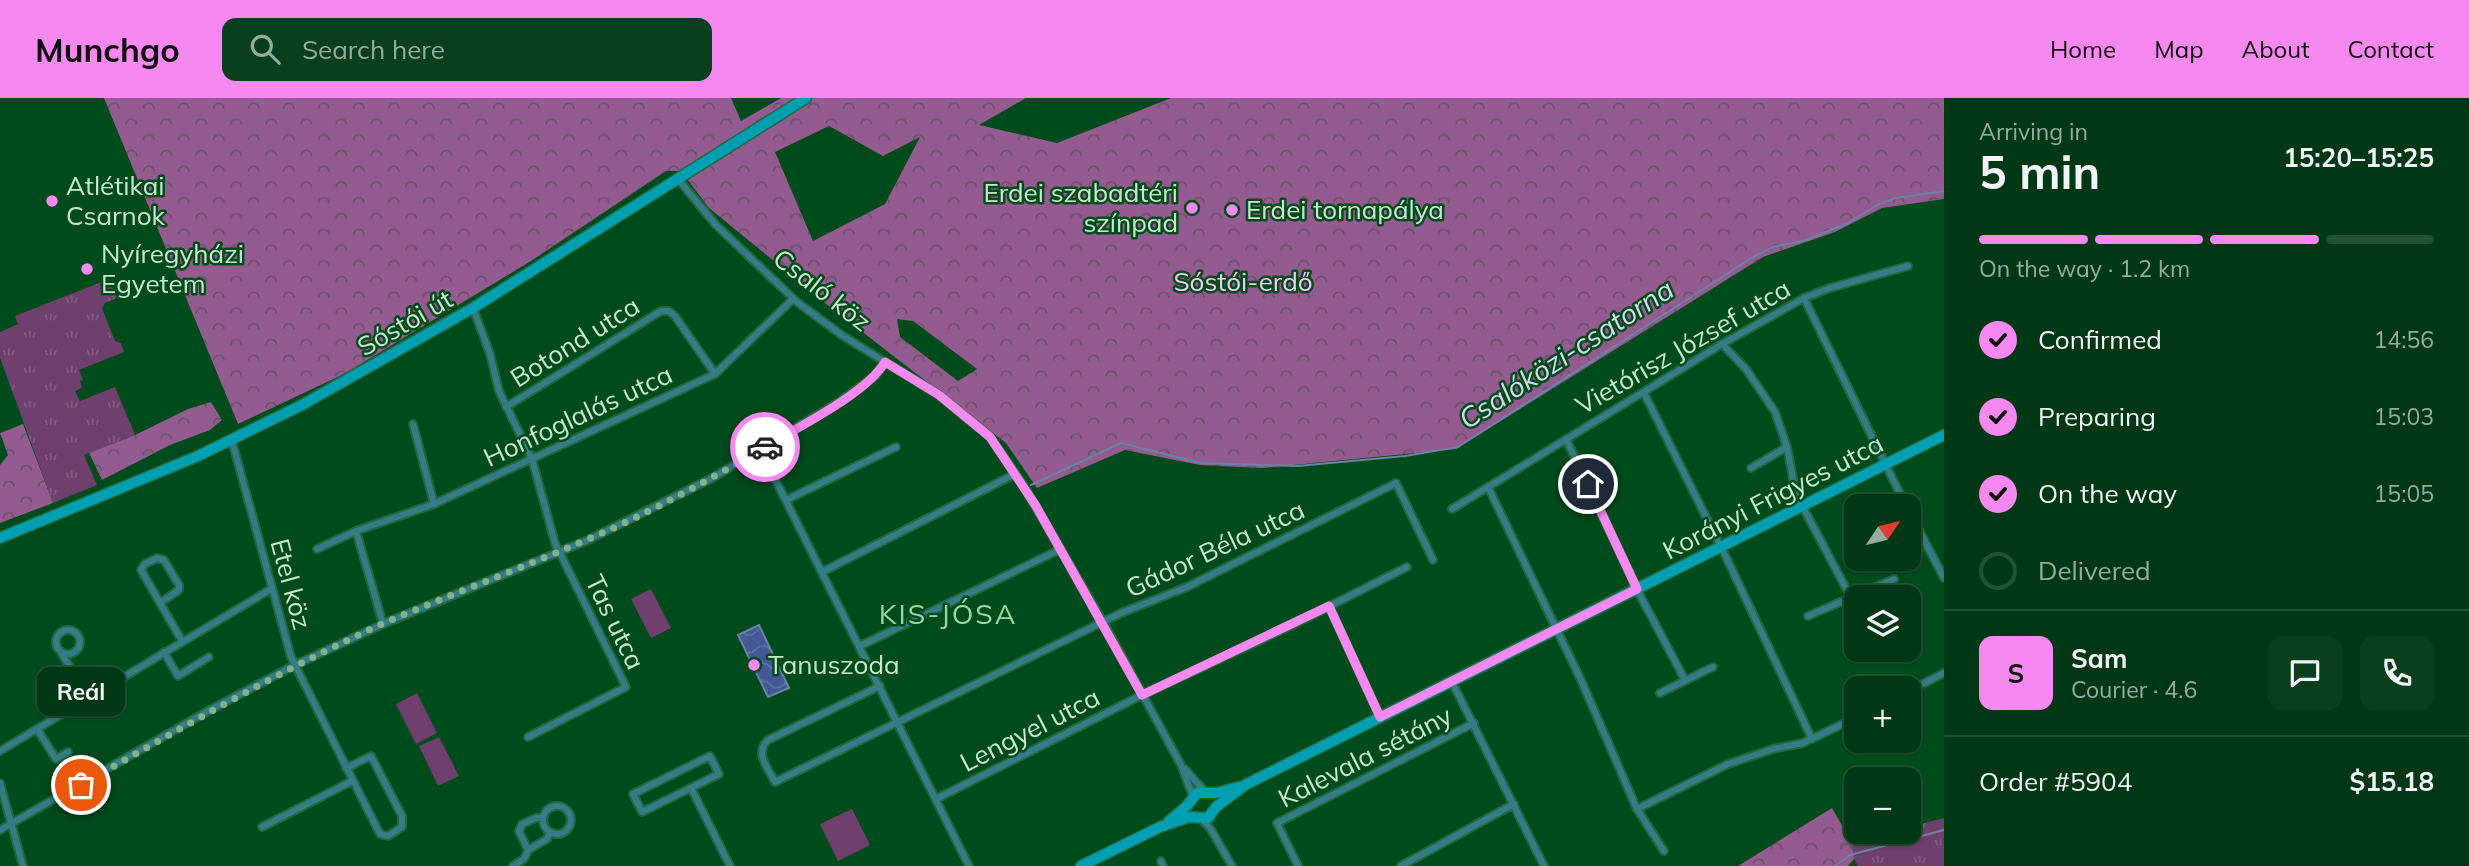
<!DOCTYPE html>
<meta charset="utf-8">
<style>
:root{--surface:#003815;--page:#0a3f1e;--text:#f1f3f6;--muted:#95aca0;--line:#225234;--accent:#f589ef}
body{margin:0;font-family:Mulish,sans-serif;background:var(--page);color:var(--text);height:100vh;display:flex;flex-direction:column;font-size:26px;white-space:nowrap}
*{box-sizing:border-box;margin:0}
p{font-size:23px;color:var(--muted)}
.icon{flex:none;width:38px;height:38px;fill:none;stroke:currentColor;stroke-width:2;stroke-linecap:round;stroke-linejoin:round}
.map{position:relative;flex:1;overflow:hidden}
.drawer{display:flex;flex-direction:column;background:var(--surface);width:525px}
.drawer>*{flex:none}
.needle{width:46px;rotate:55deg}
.fabs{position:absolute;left:1844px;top:396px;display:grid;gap:14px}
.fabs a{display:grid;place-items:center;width:77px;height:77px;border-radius:14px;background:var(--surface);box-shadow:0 2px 5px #0004,0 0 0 2px var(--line);font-size:35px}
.pin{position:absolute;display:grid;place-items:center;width:60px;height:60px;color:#fff;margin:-30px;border:4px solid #fff;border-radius:50%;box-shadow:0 2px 7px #0007}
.courier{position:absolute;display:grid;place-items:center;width:70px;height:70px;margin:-35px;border:5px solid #f589ef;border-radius:50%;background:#fff;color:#222;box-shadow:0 2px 9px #0007}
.bubble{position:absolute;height:49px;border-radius:14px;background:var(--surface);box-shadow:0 2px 5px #0004,0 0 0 2px var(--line);font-size:23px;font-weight:700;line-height:49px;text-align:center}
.head em{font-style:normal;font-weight:700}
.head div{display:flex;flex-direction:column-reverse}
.head{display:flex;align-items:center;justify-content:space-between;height:119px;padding:0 35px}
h1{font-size:46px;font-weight:700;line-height:52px}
.bar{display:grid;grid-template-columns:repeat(4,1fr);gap:10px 7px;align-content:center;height:84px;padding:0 35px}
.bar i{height:9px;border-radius:5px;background:var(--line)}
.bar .on{background:var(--accent)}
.bar p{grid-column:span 4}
.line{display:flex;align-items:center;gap:18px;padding:0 35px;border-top:2px solid var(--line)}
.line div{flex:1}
.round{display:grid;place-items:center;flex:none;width:74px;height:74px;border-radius:14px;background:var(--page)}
ol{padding:0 35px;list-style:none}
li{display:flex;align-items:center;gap:21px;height:77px}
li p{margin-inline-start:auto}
li .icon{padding:7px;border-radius:50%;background:var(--accent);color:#111;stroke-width:4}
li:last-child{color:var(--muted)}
li i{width:38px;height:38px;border:4px solid var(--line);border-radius:50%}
header{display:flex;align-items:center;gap:42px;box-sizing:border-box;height:98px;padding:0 35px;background:var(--accent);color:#111}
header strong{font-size:33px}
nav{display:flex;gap:38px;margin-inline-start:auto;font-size:24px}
.search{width:490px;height:63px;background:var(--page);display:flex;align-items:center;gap:18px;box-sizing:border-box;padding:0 24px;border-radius:14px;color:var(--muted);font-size:26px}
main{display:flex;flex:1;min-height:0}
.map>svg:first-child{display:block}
.grass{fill:url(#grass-tufts)}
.forest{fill:url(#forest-crowns);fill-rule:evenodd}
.pitch{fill:#6f406d}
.water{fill:url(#water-waves);stroke:#6c83a6;stroke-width:2}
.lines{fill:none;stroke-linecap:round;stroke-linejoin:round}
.stream{stroke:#6c83a6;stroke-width:2}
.street-casing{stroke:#24673c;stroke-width:10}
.secondary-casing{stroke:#24673c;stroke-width:13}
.street{stroke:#347c87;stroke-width:6}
.secondary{stroke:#009fb1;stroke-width:10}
.done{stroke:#82b18e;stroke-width:7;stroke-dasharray:0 12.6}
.route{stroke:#f589ef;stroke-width:9}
.poi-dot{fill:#f589ef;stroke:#004b1c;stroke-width:2.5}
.labels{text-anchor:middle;stroke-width:5;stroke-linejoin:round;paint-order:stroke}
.poi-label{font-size:26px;fill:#c8e8cc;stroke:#004b1c;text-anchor:start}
.park-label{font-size:26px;fill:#f8c7f3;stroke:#004b1c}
.street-label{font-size:26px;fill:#c8e8cc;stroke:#004b1c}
.water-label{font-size:28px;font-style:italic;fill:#d4dbed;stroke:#004b1c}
.neighbourhood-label{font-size:28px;letter-spacing:2px;fill:#98d9a3;stroke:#004b1c}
</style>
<header>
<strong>Munchgo</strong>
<div class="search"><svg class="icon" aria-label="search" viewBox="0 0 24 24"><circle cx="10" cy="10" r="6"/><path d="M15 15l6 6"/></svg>Search here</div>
<nav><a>Home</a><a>Map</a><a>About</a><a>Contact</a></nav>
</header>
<main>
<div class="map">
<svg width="1944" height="768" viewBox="0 0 1944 768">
<defs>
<pattern id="grass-tufts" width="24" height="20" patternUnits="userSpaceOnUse" patternTransform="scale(1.75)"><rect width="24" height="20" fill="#6f406d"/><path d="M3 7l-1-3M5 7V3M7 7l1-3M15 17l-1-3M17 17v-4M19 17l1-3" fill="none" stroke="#825c81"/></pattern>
<pattern id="forest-crowns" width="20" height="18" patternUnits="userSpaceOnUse" patternTransform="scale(1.75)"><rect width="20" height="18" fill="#935b90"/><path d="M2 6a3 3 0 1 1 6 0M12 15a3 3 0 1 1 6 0" fill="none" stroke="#6c526b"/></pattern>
<pattern id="water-waves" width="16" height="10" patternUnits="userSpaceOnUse" patternTransform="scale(1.75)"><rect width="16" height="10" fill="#445895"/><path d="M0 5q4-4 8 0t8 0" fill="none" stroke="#5e70a3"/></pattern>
</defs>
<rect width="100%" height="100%" fill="#004b1c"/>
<g class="grass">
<polygon points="109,181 117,200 105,205 102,210 115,243 121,245 124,254 79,272 83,282 80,283 82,290 75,293 80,303 115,289 135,337 84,357 97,387 53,405 0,260 0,234 18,226 15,218"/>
<polygon points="1944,720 1944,768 1858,768 1854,761 1852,745 1895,733 1909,733 1909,729"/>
</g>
<g class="forest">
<path d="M104,0H731L741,23L781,0H1026L979,27L1057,45L1171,0H1944V101L1882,110L1835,134L1763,159L1456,351L1262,370L1200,367L1125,352L1037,390L1006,345L830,209L709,110L681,73H666L531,163L344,276L238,326ZM829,28L883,58L920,39L885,106L813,143L775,54ZM897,221L913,223L977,271L958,283L900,239Z"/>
<polygon points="211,304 222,322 210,332 170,347 102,382 89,355 135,337 188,311"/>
<polygon points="23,326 53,405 0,425 0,367 8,357 0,335"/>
<polygon points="1832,710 1852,745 1854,761 1848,768 1738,768"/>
</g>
<g class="pitch">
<polygon points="651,491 671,530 651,540 631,501"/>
<polygon points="417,595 437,635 416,646 396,606"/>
<polygon points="439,639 459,678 438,688 419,648"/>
<polygon points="852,711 870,747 838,763 820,726"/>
</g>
<polygon class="water" points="759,527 789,590 768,599 738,537"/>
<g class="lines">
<g class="stream">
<polyline points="1031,387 1121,345 1201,365 1298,368 1405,358 1458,349 1753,159 1773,149 1803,143 1848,125 1879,106 1896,100 1944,93"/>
<polyline points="1835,768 1850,757 1944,732"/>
</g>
<g class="street-casing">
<g id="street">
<polyline points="678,81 716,127 797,204 843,238 939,297 990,339 1023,387 1103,524 1181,667 1192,696 1191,701"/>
<polyline points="1804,200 1906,408"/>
<polyline points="473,210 490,256 499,293 532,361 555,445 626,589 528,639"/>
<polyline points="1722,246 1746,271 1775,314 1787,349 1796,396 1850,498"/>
<polyline points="1644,295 1727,461 1812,641"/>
<polyline points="506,309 661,213 669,213 675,218 715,276"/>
<polyline points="413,326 434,406"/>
<polyline points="1566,341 1642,501 1685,582"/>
<polyline points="232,343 291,559 295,567 380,736 388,738 402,729 402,718 371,658 346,670"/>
<polyline points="760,351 969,768"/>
<polyline points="1751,370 1787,349"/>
<polyline points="1488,389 1581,582 1637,711 1664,753"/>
<polyline points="786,402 896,349"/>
<polyline points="1452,411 1722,246 1804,200 1830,190 1908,168"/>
<polyline points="1909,413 1944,480"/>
<polyline points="317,451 356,433"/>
<polyline points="822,474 1015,376"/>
<polyline points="161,504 179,492 179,487 164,462 157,460 145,466 141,472 182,543"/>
<polyline points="1329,508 1380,619"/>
<polyline points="1808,518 1894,481"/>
<polyline points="383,526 356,433 434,406 715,276 793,201"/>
<circle cx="68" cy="544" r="12"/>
<polyline points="860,548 1061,451"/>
<polyline points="164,554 178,578 209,559"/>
<polyline points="62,556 88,599"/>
<polyline points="1452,584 1544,768"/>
<path d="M880,588L768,642C754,655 768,670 775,684L1121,515L1187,489L1396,385L1433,462"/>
<polyline points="1909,593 1944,575"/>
<polyline points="1660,595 1713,569"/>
<polyline points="37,631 56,661 68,654"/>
<polyline points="0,653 271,491"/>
<polygon points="710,658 719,676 642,714 633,696"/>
<polyline points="1185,671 1205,694"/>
<polyline points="0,685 23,768"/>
<polyline points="691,690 730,768"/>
<polyline points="936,701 1142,597 1290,528 1407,469"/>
<circle cx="557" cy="722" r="14"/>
<polyline points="1637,711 1728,666 1773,651 1803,645 1857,619"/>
<polyline points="1201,721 1210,730 1232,768"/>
<polyline points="262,729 352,683"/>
<polyline points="0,732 208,613 295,567 383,526 588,442 712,380 836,306 875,278 885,264"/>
<polyline points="528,752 519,733 522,726 536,720 543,720"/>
<polyline points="1161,763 1163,768"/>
<polyline points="513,768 524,761 528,752 547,741 550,734"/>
<polyline points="1298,768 1277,725 1474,625"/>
<polyline points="1401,768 1514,706"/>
</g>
</g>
<g class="secondary-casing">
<g id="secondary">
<polyline points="0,440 198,358 302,307 473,210 806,0"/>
<polyline points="1169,723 1186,709 1197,695 1216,695 1239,689"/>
<polyline points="1081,768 1160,729 1189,719 1208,720 1216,709 1245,687 1944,337"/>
</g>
</g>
<use href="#street" class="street"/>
<use href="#secondary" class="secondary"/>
</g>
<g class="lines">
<path class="done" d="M81,687C180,631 277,574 380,527C448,497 518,472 586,442C648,416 707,383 765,349"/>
<path class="route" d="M765,349C798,329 866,296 885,264L939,297L990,339L1036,408L1142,597L1329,508L1380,619L1637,491L1588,386"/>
</g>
<g class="poi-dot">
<circle cx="52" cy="103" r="7"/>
<circle cx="1192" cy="110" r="7"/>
<circle cx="1232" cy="112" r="7"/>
<circle cx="87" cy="171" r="7"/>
<circle cx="754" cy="567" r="7"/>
</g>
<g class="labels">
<g class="poi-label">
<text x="66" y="97">Atlétikai<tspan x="66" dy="30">Csarnok</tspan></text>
<text x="1178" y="104" text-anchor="end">Erdei szabadtéri<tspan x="1178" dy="30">színpad</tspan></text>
<text x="1246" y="121">Erdei tornapálya</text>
<text x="101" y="165">Nyíregyházi<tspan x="101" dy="30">Egyetem</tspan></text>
<text x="768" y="576">Tanuszoda</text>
</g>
<g class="park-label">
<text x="1243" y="193">Sóstói-erdő</text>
</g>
<g class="street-label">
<text transform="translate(822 192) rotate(38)" y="9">Csaló köz</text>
<text transform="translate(405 225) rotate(-30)" y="9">Sóstói út</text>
<text transform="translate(575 244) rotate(-32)" y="9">Botond utca</text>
<text transform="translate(1683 249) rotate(-30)" y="9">Vietórisz József utca</text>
<text transform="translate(578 318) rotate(-25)" y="9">Honfoglalás utca</text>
<text transform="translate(1773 399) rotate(-27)" y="9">Korányi Frigyes utca</text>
<text transform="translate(1215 451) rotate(-25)" y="9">Gádor Béla utca</text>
<text transform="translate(291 486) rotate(75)" y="9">Etel köz</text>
<text transform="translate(615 524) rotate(64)" y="9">Tas utca</text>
<text transform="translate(1030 632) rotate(-27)" y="9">Lengyel utca</text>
<text transform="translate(1365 659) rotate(-27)" y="9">Kalevala sétány</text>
</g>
<g class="water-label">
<text transform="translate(1566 256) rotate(-33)" y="10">Csalóközi-csatorna</text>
</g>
<g class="neighbourhood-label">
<text x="948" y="526">KIS-JÓSA</text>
</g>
</g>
</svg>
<div class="fabs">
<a><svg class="needle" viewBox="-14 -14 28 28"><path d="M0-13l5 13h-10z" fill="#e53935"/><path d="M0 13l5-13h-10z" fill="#95aca0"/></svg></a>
<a><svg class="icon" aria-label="layers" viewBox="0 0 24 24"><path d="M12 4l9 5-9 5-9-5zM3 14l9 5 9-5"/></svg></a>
<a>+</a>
<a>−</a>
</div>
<div class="pin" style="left:81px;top:687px;background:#ea580c"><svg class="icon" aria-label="bag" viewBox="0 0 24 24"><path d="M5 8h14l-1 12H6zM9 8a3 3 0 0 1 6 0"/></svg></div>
<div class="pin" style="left:1588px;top:386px;background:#1f2937"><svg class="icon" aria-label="home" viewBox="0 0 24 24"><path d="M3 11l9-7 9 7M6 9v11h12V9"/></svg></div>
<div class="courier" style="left:765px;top:349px"><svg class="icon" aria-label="car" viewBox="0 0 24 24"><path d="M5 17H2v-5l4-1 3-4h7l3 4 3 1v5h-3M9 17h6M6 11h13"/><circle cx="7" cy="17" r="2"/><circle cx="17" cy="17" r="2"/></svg></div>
<div class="bubble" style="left:37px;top:569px;width:88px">Reál</div>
</div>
<section class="drawer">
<div class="head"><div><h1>5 min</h1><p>Arriving in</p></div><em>15:20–15:25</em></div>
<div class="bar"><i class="on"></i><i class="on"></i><i class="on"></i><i></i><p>On the way · 1.2 km</p></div>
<ol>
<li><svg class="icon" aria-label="check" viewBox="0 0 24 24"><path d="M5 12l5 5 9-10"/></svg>Confirmed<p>14:56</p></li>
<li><svg class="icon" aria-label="check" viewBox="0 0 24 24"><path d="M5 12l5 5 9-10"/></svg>Preparing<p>15:03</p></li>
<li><svg class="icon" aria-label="check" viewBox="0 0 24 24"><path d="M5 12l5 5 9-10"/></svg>On the way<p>15:05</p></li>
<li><i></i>Delivered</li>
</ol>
<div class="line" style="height:126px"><b class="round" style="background:var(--accent);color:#111">S</b><div><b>Sam</b><p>Courier · 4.6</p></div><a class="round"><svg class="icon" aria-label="chat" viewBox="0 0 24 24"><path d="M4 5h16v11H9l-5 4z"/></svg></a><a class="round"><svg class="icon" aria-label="phone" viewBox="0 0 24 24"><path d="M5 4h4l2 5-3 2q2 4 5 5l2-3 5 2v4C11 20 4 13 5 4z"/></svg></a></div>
<div class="line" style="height:91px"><div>Order #5904</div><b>$15.18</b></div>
</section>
</main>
